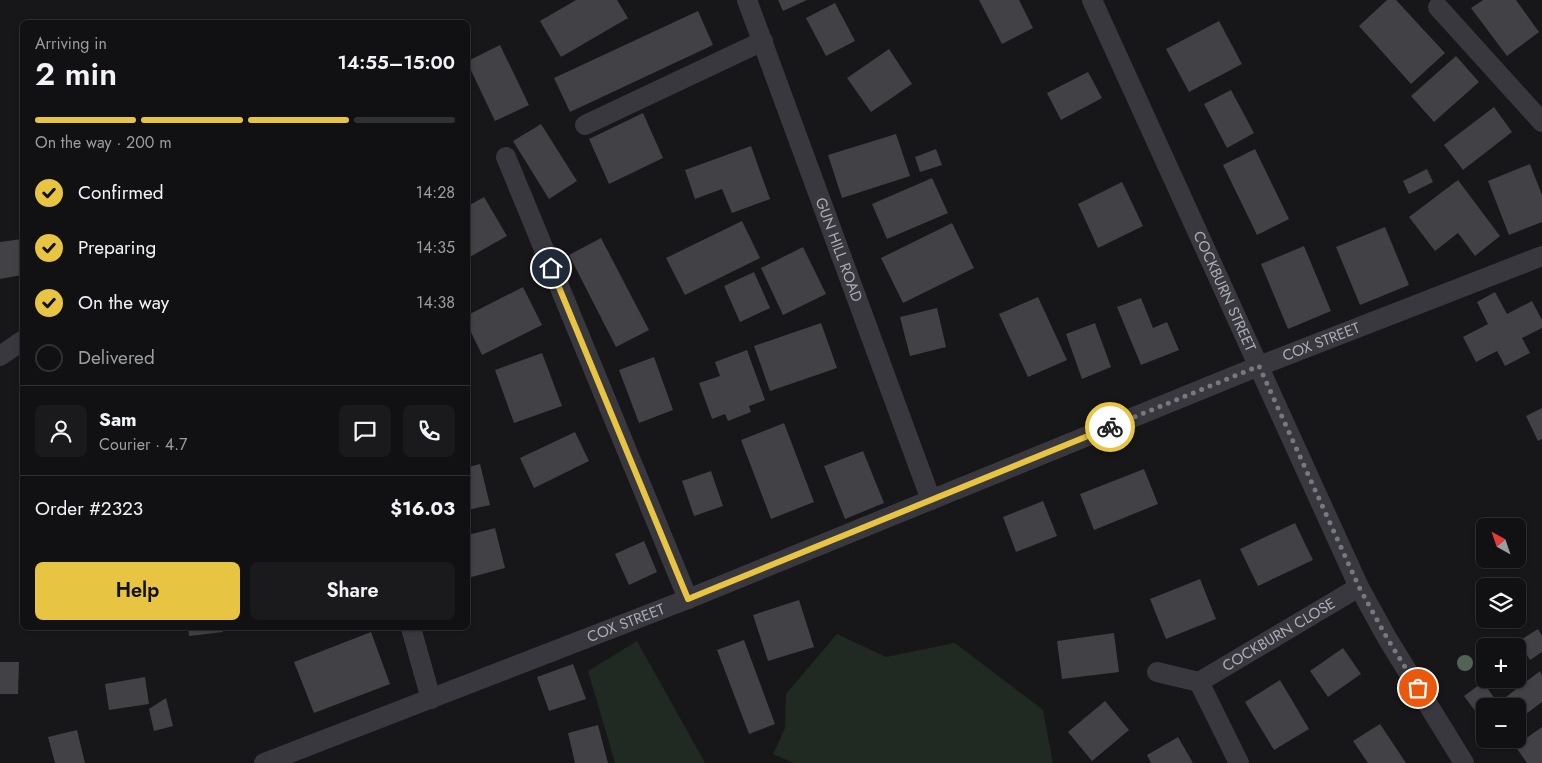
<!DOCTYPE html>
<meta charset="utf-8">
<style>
:root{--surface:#111113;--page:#1a1a1c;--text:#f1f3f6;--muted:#9c9da0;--line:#303133;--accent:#e7c441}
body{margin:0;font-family:Jost,sans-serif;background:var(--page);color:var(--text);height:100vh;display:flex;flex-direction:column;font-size:19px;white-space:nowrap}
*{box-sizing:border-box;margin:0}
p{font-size:16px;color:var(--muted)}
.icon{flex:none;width:28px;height:28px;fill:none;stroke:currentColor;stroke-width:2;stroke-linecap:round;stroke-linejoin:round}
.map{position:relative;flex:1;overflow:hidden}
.panel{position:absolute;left:20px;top:20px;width:450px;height:610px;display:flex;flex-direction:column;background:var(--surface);border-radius:8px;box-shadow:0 1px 4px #0004,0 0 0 1px var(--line)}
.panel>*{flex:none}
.needle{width:32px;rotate:320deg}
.buttons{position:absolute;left:1476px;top:518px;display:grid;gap:10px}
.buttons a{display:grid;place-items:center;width:50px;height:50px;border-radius:8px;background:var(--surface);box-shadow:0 1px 4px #0004,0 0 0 1px var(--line);font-size:25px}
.pin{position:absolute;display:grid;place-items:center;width:42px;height:42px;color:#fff;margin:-21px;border:2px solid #fff;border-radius:50%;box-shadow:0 1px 5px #0007}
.courier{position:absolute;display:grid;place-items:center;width:50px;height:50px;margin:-25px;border:4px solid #e7c441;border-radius:50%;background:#fff;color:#222;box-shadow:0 1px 6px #0007}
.headline em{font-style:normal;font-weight:600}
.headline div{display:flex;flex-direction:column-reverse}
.headline{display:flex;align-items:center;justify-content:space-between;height:85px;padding:0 15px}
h1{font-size:32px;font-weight:600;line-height:38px}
.bar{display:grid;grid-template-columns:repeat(4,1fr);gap:8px 5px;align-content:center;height:60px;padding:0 15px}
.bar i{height:6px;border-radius:4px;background:var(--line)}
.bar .current{background:var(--accent)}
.bar p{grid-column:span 4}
.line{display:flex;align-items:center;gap:12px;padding:0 15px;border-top:1px solid var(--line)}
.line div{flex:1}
.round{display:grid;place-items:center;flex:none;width:52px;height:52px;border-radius:8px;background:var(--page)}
ol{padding:0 15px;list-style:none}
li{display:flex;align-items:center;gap:15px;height:55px}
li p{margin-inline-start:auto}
li .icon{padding:5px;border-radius:50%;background:var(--accent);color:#111;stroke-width:4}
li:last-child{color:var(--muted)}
li i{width:28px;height:28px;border:2px solid var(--line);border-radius:50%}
.button{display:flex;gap:10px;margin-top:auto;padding:10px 15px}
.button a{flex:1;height:58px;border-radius:8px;background:var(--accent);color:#111;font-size:20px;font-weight:600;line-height:58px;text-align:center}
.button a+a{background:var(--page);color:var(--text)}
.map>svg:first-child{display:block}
.green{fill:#212923}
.building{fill:#414146}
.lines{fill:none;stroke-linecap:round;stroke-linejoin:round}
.street{stroke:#38383e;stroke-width:20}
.tree{fill:#526356}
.done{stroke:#777880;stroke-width:5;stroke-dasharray:0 9}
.route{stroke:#e7c441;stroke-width:6}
.labels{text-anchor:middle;stroke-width:4.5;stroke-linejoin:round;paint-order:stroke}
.street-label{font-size:15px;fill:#aaacb8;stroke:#121214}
</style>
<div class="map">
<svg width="1542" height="763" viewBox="0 0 1542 763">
<rect width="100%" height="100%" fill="#171719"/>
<g class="green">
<polygon points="837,634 886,657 955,643 1043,710 1053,763 794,763 773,754 785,728 786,694"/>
<polygon points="637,641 705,763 615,763 588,671"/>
</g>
<g class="building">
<polygon points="576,0 617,0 628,18 561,57 540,21"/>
<polygon points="778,0 807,0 783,11"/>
<polygon points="979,0 1019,0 1033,28 1002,44"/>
<polygon points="1387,0 1396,0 1445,53 1411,84 1359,26"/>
<polygon points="1483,0 1516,0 1539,32 1507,56 1471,8"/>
<polygon points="835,3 855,41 826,56 806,18"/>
<polygon points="698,11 713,45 570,112 554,78"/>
<polygon points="1219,21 1242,64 1189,92 1166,49"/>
<polygon points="500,45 529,105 495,121 468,64 468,61"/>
<polygon points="889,49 912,84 871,112 847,78"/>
<polygon points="1456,56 1479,82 1434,122 1411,96"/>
<polygon points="1088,72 1102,98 1061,120 1047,93"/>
<polygon points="1231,90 1254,133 1227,148 1204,104"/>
<polygon points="1494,107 1512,132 1463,170 1444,145"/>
<polygon points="643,113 663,158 609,184 589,139"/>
<polygon points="541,124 577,181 549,199 513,141"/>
<polygon points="896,134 910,176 842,198 828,155"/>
<polygon points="751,146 770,199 732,213 722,189 695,199 685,170"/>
<polygon points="936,149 942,165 920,172 915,157"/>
<polygon points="1255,149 1289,219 1257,235 1223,165"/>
<polygon points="1530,164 1542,195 1542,222 1509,235 1488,181"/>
<polygon points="1427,169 1433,182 1409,194 1403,181"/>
<polygon points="932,178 948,213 887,239 872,204"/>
<polygon points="1458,180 1500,236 1475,256 1458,233 1435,251 1409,217"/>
<polygon points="1122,182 1143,226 1098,248 1078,204"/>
<polygon points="484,197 507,236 468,258 468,206"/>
<polygon points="742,221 760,258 685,295 666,258"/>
<polygon points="952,223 974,268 903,303 881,258"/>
<polygon points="1385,227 1409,285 1360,305 1336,247"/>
<polygon points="601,238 649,330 616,347 569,255"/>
<polygon points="22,239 22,275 0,279 0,242"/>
<polygon points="1304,246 1331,311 1288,329 1261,264"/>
<polygon points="803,247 826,294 783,315 761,268"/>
<polygon points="754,272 770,308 740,322 724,286"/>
<polygon points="523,287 542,325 482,355 468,326 468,315"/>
<polygon points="1495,292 1507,314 1532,301 1542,320 1542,328 1522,338 1530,353 1505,366 1497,351 1476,362 1463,337 1488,324 1477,302"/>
<polygon points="1038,297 1067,360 1028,377 999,314"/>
<polygon points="1141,298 1153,328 1167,322 1179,350 1141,365 1117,307"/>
<polygon points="937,308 946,347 910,356 900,317"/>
<polygon points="821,323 837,368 770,391 754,346"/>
<polygon points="1095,323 1111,367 1082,379 1066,334"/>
<polygon points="747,350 765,400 749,406 751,412 728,421 725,414 712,419 699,383 720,376 715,362"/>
<polygon points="542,353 562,406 514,423 495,370"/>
<polygon points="654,357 673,410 639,423 619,370"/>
<polygon points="1542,408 1542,439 1538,441 1526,416"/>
<polygon points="784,423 814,502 771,519 741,440"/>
<polygon points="575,432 589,461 534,488 520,458"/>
<polygon points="863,451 884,503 845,519 824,466"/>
<polygon points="480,464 490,505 468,510 468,467"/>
<polygon points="1144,469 1158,504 1094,530 1080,494"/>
<polygon points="711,471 723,506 694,516 682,481"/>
<polygon points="1043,501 1057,536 1016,552 1003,517"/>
<polygon points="1295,523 1313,560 1258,586 1240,549"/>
<polygon points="495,528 505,568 468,578 468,535"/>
<polygon points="644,541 657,572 629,585 615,554"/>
<polygon points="1200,579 1216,619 1166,639 1150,599"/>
<polygon points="799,600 814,647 768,661 753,615"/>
<polygon points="188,628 222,628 223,632 189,636"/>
<polygon points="1538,629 1542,636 1542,652 1530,660 1519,641"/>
<polygon points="371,632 390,684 314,713 294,662"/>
<polygon points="1114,633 1119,672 1062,679 1057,641"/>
<polygon points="744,640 775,724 749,734 717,650"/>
<polygon points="1343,648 1361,674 1328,697 1310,671"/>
<polygon points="0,662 19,662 18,694 0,694"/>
<polygon points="573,664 586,699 549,711 537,677"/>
<polygon points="1540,671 1542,675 1542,702 1518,720 1518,706 1485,706 1485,724 1464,696 1483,682 1498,703"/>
<polygon points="145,677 149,704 109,710 105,684"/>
<polygon points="1280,680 1309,729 1274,750 1245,702"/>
<polygon points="166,698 173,726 154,731 149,709"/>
<polygon points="1105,701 1129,730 1092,761 1068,732"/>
<polygon points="1380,724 1406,763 1368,763 1353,741"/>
<polygon points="598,725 608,763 575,763 568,733"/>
<polygon points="1542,727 1542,763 1527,763 1515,746"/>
<polygon points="77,730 85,763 55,763 48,737"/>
<polygon points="1178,737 1193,763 1151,763 1147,755"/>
</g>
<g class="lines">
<g class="street">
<path id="s1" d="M747,0L931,500"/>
<path id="s2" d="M1092,0L1359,587L1387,638L1464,763"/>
<polyline points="1438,7 1542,122"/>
<polyline points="585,125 763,41"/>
<polyline points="506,157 688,599"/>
<polyline points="0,356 22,341"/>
<polyline points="411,628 431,699"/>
<path id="s3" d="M1157,672L1199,682L1359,587"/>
<polyline points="1199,682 1239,763"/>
<path id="s4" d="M264,763L688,599L1259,366L1542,256"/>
</g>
</g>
<circle class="tree" cx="1465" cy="663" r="8"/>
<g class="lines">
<polyline class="done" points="1110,427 1259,366 1359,587 1387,638 1418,688"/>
<polyline class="route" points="551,268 688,599 1110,427"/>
</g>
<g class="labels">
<g class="street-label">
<text dy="5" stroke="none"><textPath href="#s1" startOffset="266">GUN HILL ROAD</textPath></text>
<text dy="5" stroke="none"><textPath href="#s2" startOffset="320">COCKBURN STREET</textPath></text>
<text dy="5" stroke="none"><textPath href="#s4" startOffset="1138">COX STREET</textPath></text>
<text dy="5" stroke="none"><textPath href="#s4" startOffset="388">COX STREET</textPath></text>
<text dy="5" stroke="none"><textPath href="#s3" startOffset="136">COCKBURN CLOSE</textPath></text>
</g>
</g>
</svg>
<div class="buttons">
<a><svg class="needle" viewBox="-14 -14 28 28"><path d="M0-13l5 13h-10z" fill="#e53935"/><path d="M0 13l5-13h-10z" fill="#9c9da0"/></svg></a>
<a><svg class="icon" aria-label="layers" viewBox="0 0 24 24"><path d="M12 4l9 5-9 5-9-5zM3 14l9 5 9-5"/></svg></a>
<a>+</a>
<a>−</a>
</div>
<div class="pin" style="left:1418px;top:688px;background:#ea580c"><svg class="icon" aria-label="bag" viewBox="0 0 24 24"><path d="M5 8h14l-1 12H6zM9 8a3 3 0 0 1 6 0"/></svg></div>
<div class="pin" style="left:551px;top:268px;background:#1f2937"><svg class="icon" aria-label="home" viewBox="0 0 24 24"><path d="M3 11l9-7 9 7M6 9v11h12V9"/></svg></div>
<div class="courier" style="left:1110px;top:427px"><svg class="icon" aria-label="bike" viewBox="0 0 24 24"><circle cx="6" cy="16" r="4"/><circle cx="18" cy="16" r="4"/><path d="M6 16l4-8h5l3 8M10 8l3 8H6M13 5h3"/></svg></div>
<section class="panel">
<div class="headline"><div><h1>2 min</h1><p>Arriving in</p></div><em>14:55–15:00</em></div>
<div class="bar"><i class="current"></i><i class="current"></i><i class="current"></i><i></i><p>On the way · 200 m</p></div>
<ol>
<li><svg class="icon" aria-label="check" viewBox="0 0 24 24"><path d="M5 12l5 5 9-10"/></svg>Confirmed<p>14:28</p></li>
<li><svg class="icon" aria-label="check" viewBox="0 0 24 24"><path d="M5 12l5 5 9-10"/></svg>Preparing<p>14:35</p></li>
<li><svg class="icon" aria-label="check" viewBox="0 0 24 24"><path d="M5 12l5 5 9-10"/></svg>On the way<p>14:38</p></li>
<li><i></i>Delivered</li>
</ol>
<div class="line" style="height:90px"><a class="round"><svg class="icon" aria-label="person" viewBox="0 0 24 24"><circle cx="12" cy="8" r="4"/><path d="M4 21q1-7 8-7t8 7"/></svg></a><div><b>Sam</b><p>Courier · 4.7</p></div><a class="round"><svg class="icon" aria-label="chat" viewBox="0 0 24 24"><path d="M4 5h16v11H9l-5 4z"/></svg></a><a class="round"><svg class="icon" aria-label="phone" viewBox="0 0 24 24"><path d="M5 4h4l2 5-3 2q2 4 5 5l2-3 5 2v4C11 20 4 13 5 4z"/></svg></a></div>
<div class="line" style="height:65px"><div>Order #2323</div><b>$16.03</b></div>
<div class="button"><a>Help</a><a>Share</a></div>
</section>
</div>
